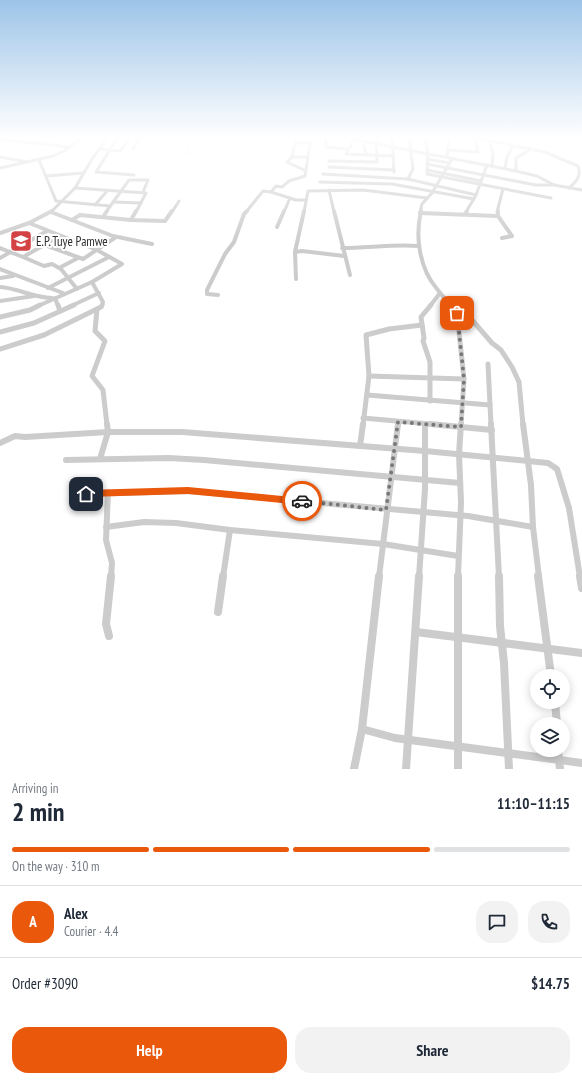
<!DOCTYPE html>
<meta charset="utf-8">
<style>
:root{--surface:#fff;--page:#f2f2f3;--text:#1f2937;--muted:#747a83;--line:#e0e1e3;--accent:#ea580c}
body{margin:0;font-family:"PT Sans Narrow",sans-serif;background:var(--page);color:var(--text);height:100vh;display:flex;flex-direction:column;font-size:15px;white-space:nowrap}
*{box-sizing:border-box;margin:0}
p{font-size:13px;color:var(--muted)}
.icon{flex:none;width:22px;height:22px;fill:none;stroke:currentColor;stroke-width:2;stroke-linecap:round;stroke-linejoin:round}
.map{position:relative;height:769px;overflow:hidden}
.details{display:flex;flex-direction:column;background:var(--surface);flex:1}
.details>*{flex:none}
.fabs{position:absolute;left:530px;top:669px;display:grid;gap:8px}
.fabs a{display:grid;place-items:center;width:40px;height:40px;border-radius:50%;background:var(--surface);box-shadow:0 2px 10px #0003;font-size:20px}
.pin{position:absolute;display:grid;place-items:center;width:34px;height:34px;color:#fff;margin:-17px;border-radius:8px;box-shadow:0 2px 6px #0006}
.courier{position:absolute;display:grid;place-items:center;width:40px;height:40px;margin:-20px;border:3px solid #ea580c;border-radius:50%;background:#fff;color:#222;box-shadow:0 1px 5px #0007}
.head em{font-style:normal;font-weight:700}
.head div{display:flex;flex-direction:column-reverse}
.head{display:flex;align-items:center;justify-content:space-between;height:68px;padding:0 12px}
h1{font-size:26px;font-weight:700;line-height:30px}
.bar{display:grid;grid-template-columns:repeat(4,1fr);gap:6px 4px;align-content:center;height:48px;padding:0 12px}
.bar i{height:5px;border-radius:3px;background:var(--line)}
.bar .active{background:var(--accent)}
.bar p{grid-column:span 4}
.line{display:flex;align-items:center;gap:10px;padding:0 12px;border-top:1px solid var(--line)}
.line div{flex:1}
.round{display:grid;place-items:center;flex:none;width:42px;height:42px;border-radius:16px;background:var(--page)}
.button{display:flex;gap:8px;margin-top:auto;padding:8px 12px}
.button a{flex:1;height:46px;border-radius:16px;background:var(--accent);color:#fff;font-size:16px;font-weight:700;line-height:46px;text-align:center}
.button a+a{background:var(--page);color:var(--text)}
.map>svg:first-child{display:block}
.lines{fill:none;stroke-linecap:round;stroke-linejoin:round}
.stream{stroke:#cddce9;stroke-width:1}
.minor-far4{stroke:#ccc;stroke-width:3}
.minor-far3{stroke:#ccc;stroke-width:4}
.minor-far2{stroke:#ccc;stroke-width:5}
.minor-far1{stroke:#ccc;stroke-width:6}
.minor{stroke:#ccc;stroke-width:8}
.major{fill:#a7a7a7;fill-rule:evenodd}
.route{fill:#ea580c}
.done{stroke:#787878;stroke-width:4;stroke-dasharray:0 7.2}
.labels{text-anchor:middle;stroke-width:4;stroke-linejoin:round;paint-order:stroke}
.far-poi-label{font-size:13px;fill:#2f2f2f;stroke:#fff;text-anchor:start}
</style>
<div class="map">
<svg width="582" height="769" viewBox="0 0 582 769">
<rect width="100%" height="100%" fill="#fff"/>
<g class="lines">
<polyline class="stream" points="190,155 187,148 194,137"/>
<g class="minor-far4">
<polyline points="118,137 96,172 134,175"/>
<polyline points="296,137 292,157 287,162 306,171"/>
<polyline points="325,137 326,147 348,149"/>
<polyline points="341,137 516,171 537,176 554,185 582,190"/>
<polyline points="392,137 394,172"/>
<polyline points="425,137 428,153 427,174 551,198"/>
<path d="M472,137L545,152L578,166C582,176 576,182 569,188"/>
<polyline points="355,138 346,154 394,156"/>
<polyline points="0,139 70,147"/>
<polyline points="489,140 493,154 492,166"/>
<polyline points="366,142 364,146 366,155"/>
<polyline points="295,143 309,143"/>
<polyline points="99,149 120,151 131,137"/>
<polyline points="133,149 140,137"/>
<polyline points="448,150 478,152 474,137"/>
<polyline points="0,157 28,162"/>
<polyline points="292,157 307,157"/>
<polyline points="447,157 449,137"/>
<polyline points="427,159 449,163"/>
<polyline points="39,160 56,201 110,206"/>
<polyline points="329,161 377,162 376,137"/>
<polyline points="427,164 536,185 555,185"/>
<polyline points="329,167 394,170"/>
<polyline points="0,168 53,156 64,151 84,137"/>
<polyline points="505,168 507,157 513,145"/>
<polyline points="427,170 481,181"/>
<polyline points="516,171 516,158 528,151 530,148"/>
<polyline points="323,174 408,179 476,195"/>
<polyline points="46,176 83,173"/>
<polyline points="408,179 413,169 409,137"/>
<polyline points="320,182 392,184 474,199"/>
<polyline points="75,188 146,193 136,212"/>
<polyline points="329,190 334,212"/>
<polyline points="271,192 296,200 305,200"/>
<polyline points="113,202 141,203"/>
<polyline points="95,205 107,191"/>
<polyline points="51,212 75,188 92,159 108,137"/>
<polyline points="106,212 129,180 148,180 143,192"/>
<polyline points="172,212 179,201"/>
<polyline points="246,212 263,191 271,192 276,186 282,187 289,181 305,176 311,137"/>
<polyline points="284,212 290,198"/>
<polyline points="304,212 308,191 363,190 427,198"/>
<polyline points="420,212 422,204 432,193 452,159"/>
<polyline points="466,212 476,195 487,165"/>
<polyline points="497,212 503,189"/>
</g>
<g class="minor-far3">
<polyline points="334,211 350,275"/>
<path d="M421,211C415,236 419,268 437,289C441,294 446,300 451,306"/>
<polyline points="498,211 498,216"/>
<polyline points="51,212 113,236 152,244"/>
<polyline points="420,213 498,216 512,236 502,238"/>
<polyline points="465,214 467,211"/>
<polyline points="103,217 107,211"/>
<polyline points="72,220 80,215 131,220 165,221 172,211"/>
<polyline points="131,220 136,211"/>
<polyline points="29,223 97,250 122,264 92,282 38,306"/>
<polyline points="277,227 284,211"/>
<polyline points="0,233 29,223 52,211"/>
<polyline points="45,245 83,259 116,237"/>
<polyline points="0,248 23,257 60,236"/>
<path d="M342,248C368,248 393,244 419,246"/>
<polyline points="295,252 302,251 344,256"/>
<polyline points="23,257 44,266 52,264 61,269 77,289"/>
<polyline points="0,258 47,231"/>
<polyline points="59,268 78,258"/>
<polyline points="0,269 63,293"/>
<polyline points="0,278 13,276"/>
<polyline points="296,279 295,252 304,211"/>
<polyline points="92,282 103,302 102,306"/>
<path d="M0,287C18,288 34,298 52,298"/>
<polyline points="48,288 109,257"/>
<polyline points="218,295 207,294 207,290 225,254 234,242 244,214 247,211"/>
<polyline points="55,298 58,306"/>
<polyline points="0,301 34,296"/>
<polyline points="71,306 99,293"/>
<polyline points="430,306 440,293"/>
</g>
<g class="minor-far2">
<polyline points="58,305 60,311"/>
<polyline points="450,305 455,312 472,320 492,343 501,350 512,367 519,382 523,425"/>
<polyline points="97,309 95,331 105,341 92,376 103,390 107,425"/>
<polyline points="457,313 464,379 461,425"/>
<polyline points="0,317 30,310 40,305"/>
<polyline points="0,332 34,323 74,305"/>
<polyline points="0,349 44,335 101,307 102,305"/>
<polyline points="488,364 491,425"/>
<polyline points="369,376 464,379"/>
<polyline points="367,395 490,405"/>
<polyline points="430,401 430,362 423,341 424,338 421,317 431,305"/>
<polyline points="363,418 441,425"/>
<polyline points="363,425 369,376 366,335 389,329 422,325"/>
<polyline points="398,425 398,422"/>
</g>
<g class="minor-far1">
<polyline points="430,424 492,430"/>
<polyline points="491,424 499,577"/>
<polyline points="523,424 531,485 533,527 539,577"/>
<polyline points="0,443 15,436 25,437 108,432 182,432 425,451 548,463 557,469 569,508 580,577"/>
<polyline points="360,446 363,424"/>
<polyline points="100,459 108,432 107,424"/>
<polyline points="66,460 169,458 204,460 460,483"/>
<polyline points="108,492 106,540 112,563 111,577"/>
<polyline points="86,494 188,491 468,516 533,527"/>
<polyline points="106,527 144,522 176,523 230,530 383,544 458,556"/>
<polyline points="223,577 230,530"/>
<polyline points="379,577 398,424"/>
<polyline points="419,577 425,489 425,425"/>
<polyline points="458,577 461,502 459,454 461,424"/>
</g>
<g class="minor">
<polyline points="458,576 458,769"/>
<polyline points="499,576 500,626 504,663 509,769"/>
<polyline points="538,576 551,676"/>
<polyline points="580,576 582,588"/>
<polyline points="218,612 223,576"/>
<polyline points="416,632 582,653"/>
<polyline points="109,636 106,624 111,576"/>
<polyline points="555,702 557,724"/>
<polyline points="362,729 395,738 582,763"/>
<polyline points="558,750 560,769"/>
<polyline points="354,769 362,729 379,576"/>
<polyline points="406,769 419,576"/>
</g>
<polygon class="major" points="6,137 10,137 0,143 0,141"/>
</g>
<linearGradient id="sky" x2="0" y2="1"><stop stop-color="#9dc4e8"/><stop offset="0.56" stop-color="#fff"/><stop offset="1" stop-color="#fff" stop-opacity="0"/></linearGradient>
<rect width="582" height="245" fill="url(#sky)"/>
<polygon class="route" points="188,487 302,498 306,501 302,505 188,494 86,497 82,494 86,490"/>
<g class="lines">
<polyline class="done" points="302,501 386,510 398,422 461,427 464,379 457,313"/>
</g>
<defs>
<g id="school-square" transform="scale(1.15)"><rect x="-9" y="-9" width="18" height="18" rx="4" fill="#d44344" stroke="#fff"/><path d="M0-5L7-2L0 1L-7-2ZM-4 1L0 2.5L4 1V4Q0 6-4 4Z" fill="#fff"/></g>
</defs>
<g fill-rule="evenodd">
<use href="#school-square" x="21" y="241"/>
</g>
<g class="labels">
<g class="far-poi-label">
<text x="36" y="246">E.P. Tuye Pamwe</text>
</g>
</g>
</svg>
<div class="fabs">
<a><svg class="icon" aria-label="locate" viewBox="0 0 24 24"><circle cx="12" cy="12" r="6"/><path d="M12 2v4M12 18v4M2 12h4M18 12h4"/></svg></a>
<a><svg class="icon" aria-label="layers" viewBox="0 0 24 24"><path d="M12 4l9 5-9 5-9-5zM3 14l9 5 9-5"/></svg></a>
</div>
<div class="pin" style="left:457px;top:313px;background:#ea580c"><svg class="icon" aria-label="bag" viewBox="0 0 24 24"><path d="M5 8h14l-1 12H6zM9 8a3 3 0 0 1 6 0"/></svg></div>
<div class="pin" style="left:86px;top:494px;background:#1f2937"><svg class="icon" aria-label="home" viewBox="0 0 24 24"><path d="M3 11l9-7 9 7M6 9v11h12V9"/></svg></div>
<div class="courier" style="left:302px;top:501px"><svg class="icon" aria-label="car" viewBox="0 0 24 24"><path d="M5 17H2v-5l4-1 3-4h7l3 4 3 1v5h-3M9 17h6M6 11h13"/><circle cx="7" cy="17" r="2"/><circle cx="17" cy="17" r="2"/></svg></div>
</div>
<section class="details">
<div class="head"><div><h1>2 min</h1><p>Arriving in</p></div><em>11:10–11:15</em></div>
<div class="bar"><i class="active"></i><i class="active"></i><i class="active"></i><i></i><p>On the way · 310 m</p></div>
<div class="line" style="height:72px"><b class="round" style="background:var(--accent);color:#fff">A</b><div><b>Alex</b><p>Courier · 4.4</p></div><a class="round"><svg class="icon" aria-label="chat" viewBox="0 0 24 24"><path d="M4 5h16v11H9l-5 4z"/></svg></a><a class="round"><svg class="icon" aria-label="phone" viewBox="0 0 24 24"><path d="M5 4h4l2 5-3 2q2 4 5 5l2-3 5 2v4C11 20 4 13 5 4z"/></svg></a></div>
<div class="line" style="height:52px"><div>Order #3090</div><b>$14.75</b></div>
<div class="button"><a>Help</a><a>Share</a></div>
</section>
